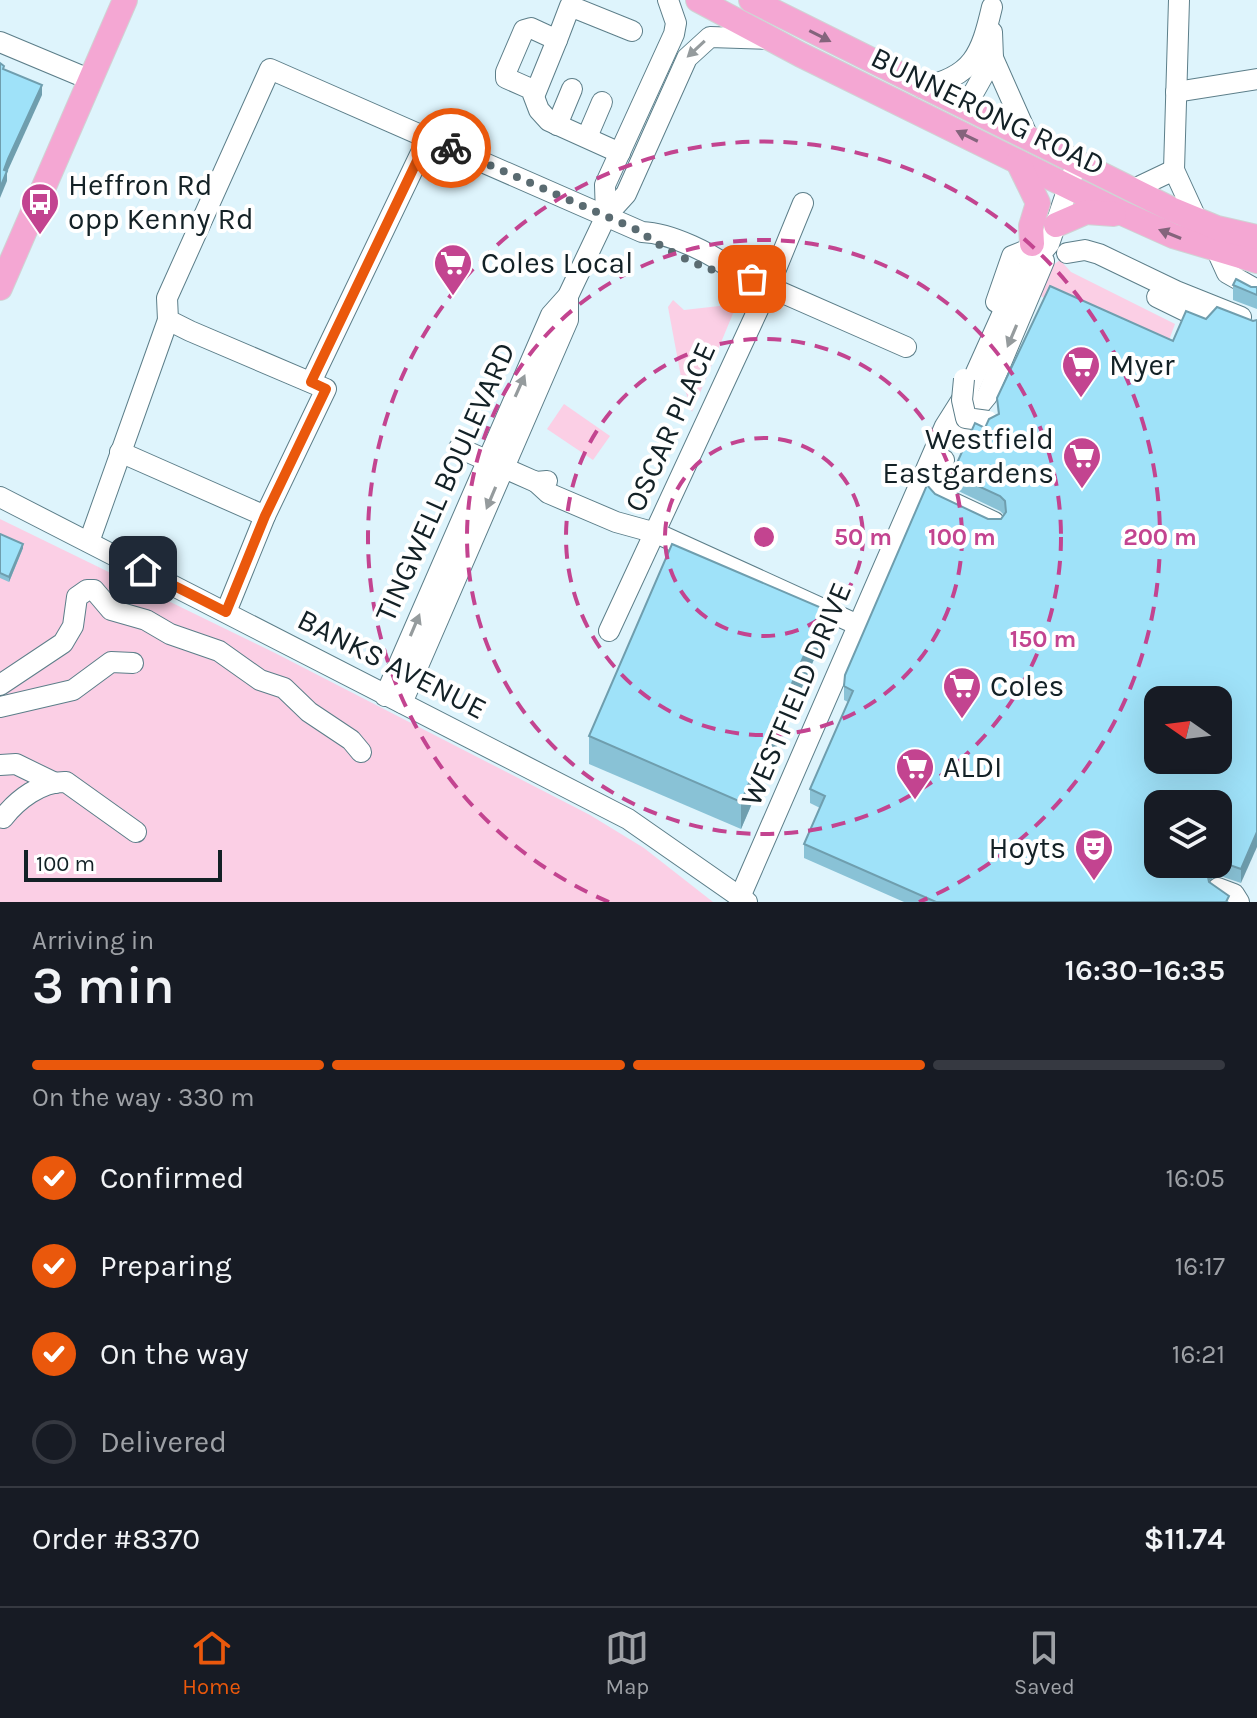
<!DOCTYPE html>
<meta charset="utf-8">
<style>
:root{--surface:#171b24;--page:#20242c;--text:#f1f3f6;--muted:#9ea1a6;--line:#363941;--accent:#ea580c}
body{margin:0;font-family:Karla,sans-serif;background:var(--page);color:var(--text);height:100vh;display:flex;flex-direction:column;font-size:30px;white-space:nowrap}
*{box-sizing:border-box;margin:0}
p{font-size:26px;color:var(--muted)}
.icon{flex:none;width:44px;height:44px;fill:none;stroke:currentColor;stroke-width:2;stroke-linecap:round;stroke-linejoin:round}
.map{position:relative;height:902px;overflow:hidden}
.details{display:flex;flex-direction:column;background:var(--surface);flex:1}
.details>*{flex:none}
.needle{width:52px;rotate:284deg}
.tools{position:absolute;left:1144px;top:686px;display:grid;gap:16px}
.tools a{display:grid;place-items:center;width:88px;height:88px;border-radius:16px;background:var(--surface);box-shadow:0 8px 32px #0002;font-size:40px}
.scale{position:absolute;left:24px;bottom:20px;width:198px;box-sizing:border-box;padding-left:8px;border:4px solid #132126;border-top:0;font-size:22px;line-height:28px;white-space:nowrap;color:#132126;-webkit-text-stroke:6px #fff;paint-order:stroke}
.pin{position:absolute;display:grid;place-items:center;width:68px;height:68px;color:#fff;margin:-34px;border-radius:16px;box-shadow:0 4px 12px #0006}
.courier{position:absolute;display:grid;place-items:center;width:80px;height:80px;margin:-40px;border:6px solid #ea580c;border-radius:50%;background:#fff;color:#222;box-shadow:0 2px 10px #0007}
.headline em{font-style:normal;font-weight:600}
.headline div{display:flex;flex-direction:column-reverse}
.headline{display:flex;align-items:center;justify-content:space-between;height:136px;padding:0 32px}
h1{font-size:52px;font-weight:600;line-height:60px}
.bar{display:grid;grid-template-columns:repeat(4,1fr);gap:12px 8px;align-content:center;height:96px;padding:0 32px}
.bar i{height:10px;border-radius:6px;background:var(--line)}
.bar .active{background:var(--accent)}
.bar p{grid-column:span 4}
.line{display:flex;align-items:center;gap:20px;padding:0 32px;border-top:2px solid var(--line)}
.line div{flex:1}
ol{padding:0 32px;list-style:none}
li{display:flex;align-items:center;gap:24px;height:88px}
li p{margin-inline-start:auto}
li .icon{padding:8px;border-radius:50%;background:var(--accent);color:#fff;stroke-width:4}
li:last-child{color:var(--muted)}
li i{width:44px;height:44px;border:4px solid var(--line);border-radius:50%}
.tabs{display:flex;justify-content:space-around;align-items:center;height:112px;border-top:2px solid var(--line);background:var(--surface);font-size:22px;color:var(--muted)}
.tabs a{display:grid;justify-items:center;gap:4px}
.tabs .active{color:var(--accent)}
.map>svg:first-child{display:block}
.green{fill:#fbcfe5}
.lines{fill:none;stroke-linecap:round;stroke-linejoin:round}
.minor-casing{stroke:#5c7e89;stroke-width:22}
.major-casing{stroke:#d0d3d4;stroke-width:26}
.minor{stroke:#fff;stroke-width:20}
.major{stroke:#f4a7d3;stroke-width:24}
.minor-bridge-casing{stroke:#5c7e89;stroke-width:22;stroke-linecap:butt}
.minor-bridge{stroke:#fff;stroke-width:20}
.wall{fill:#89c2d6;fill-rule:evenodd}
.shaded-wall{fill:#6f9eae}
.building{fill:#9fe2f9;stroke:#6f9eae;stroke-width:2;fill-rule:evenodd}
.oneway{fill:#84647c}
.oneway2{fill:#959b9d}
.done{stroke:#5a6b71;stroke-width:8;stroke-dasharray:0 14.4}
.route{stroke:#ea580c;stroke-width:10}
.ring{fill:none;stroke:#c34490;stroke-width:4;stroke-dasharray:14 10}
.labels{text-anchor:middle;stroke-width:8;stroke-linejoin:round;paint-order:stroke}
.street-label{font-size:30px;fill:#132126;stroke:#fff}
.poi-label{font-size:30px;fill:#132126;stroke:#fff;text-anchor:start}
.centre{fill:#c34490;stroke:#fff;stroke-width:4}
.ring-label{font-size:24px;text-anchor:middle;font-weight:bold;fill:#c34490;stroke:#fff;stroke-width:8;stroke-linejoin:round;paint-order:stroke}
</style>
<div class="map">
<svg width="1257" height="902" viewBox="0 0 1257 902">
<rect width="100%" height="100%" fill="#def4fc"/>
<g class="green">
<polygon points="1060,260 1071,272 1175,324 1165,351 1038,295 1049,268"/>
<polygon points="673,300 684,310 737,304 692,412 681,377 668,307"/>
<polygon points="564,404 610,436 593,460 547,429"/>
<polygon points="0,519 275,653 590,815 644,848 713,902 0,902"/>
</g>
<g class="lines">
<g class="minor-casing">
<g id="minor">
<polyline points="0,42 91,80"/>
<polyline points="993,58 1029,139"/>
<path d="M922,87C973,77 981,54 992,7"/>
<polyline points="1176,92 1257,79"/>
<polyline points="535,94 557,40"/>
<polyline points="965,108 993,58 992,32"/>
<polyline points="557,125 572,89"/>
<polyline points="587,137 602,102"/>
<polyline points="620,153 549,121 539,110 531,89 506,78 506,72 524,30 531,28 557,40 570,6 632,31"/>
<polyline points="1174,170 1179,0"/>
<polyline points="1132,190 1174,170 1197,220"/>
<polyline points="606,216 605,185 674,34 676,23 668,0"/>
<polyline points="1217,251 1227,273 1257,290"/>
<polyline points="1067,253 1085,250 1099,254 1176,291 1241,317"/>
<polyline points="1157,297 1204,320"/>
<polyline points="996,302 1012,256 1029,249"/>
<polyline points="311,382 428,138"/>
<polyline points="958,431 987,396 1044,261"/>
<polyline points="459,448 536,482 547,481"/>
<path d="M120,452L265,516L326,389L190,331L168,320L167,298L270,69L642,232C671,233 714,254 735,272L906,347"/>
<polyline points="944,460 934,484 941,497 994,522"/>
<polyline points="536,482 548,493 616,522 656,533 858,625"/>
<polyline points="0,497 628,819 747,902"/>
<polyline points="89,542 168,320"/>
<polyline points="226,612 265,516"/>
<polyline points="609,631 769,286 803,203"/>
<polyline points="0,685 63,643 73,626 77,597 87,590 94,590 111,610 146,620 170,634 219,651 260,680 284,688 309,712 351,740 361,752"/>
<polyline points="385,696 551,315 568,296 606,216 626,194 687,58 710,37 769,39"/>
<polyline points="402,703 568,320 568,296"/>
<polyline points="0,707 73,690 111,662 133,663"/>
<polyline points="0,765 16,764 55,783"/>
<path d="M3,818C17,800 41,781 66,782L136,832"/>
<polyline points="1218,888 1234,894 1239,902"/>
<polyline points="740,897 945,426 969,388 1009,299 1026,271 1049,244 1073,173"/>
</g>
</g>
<g class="major-casing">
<g id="major">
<polyline points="698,0 801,55 1124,214 1173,236 1257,261"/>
<polyline points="751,0 1171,209 1217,228 1257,237"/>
<polyline points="1018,162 1038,203 1031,226 1032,244"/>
<polyline points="1056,225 1086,212 1114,214"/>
<polyline points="0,288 125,0"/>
</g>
</g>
<use href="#minor" class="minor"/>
<use href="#major" class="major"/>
<g class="minor-bridge-casing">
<polyline id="minor-bridge" points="964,379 962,400 966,418 988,421"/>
</g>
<use href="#minor-bridge" class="minor-bridge"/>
</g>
<g class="wall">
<polygon points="1233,285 1257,287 1257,309 1233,300"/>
<path d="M1206,319L1253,321L1241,883L1217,875L1208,881L1229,902H904L804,858V844L820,808L810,803V789L848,702L844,700V686L935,494L988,519H1001L1004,515L1000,511L952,488V474L985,428L998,415L997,398L1173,341ZM1218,804V864H1158Z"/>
<polygon points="0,534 23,548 9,582 0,578"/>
<polygon points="824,636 741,829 589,764 589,736"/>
</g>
<g class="shaded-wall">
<polygon points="42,85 42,95 4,179 4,170 8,159"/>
<polygon points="7,171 7,181 0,198 0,188"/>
<polygon points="23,544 23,548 9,582 9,577"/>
<polygon points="824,609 824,636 741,829 741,802"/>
<polygon points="1257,832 1257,847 1241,883 1241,869"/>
<polygon points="1212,864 1217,864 1217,875 1206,883 1206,868"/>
</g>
<g class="building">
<polygon points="0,63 4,66 3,69 42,85 8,159 4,170 7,171 0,188"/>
<polygon points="1236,279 1251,287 1257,287 1257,295 1233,285"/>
<path d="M1050,286L1173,341L1186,311L1206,319L1217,307L1253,321L1257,320V832L1241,869L1218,861V804H1158V864H1212L1206,868L1209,882L1229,896L1226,902H936L804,844L825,796L810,789L853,691L844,686L845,675L927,485L935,494L988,519H1001L1006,512L1005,501L1000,496L952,474L975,423L985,428L989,419L999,414L997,398ZM1158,700H1218V760H1158Z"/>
<polygon points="0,534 23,544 9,577 0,573"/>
<polygon points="672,544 824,609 741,802 589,736"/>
</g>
<defs><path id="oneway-solid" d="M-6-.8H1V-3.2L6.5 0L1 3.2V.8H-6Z" transform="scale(2)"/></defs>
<g class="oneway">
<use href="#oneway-solid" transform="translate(820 36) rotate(27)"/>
<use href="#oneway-solid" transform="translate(967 136) rotate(-154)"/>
<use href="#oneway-solid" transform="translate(1170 234) rotate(-158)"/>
</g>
<g class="oneway2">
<use href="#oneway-solid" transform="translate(696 49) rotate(137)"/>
<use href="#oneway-solid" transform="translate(1012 336) rotate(113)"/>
<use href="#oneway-solid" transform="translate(520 386) rotate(-66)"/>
<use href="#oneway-solid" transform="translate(491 498) rotate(113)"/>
<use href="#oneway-solid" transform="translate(415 625) rotate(-67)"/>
</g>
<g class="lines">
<path class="done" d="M451,148L642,232C656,246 701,268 721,272C733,275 741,275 752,279"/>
<polyline class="route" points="143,570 226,612 265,516 326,389 311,382 428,138 451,148"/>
</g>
<g class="ring">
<circle cx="764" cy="537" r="99"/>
<circle cx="764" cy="537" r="198"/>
<circle cx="764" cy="537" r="297"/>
<path d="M609 902A396 396 0 1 1 919 902"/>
</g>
<defs>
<g id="bus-pin" transform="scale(2)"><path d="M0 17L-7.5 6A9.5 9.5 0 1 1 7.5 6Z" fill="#c34490" stroke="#fff"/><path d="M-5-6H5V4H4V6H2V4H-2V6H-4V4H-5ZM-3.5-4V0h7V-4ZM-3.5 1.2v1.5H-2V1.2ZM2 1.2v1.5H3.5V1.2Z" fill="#fff"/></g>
<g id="supermarket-pin" transform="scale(2)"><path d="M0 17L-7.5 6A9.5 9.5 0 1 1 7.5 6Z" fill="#c34490" stroke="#fff"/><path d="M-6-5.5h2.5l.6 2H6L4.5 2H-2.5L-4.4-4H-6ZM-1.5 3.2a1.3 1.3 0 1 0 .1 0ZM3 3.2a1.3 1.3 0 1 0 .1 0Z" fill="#fff"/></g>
<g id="theatre-pin" transform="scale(2)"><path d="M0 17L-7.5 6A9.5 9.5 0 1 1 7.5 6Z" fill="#c34490" stroke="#fff"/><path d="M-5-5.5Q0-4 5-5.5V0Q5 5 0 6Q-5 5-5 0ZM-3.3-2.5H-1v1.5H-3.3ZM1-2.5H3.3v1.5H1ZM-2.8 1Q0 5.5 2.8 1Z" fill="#fff"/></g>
</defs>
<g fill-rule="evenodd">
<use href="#bus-pin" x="40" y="202"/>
<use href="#supermarket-pin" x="453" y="263"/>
<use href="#supermarket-pin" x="1081" y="365"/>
<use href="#supermarket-pin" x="1082" y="456"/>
<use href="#supermarket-pin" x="962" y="686"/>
<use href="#supermarket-pin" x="915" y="767"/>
<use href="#theatre-pin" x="1094" y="848"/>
</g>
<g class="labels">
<g class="street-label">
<text transform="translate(988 111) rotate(26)" y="10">BUNNERONG ROAD</text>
<text transform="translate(670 427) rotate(-66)" y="10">OSCAR PLACE</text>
<text transform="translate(445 482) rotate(-66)" y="10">TINGWELL BOULEVARD</text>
<text transform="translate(392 664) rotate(27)" y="10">BANKS AVENUE</text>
<text transform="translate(796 694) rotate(-67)" y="10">WESTFIELD DRIVE</text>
</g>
<g class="poi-label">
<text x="68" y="195">Heffron Rd<tspan x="68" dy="34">opp Kenny Rd</tspan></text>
<text x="481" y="273">Coles Local</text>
<text x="1109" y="375">Myer</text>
<text x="1054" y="449" text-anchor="end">Westfield<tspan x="1054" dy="34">Eastgardens</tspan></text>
<text x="990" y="696">Coles</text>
<text x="943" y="777">ALDI</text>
<text x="1066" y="858" text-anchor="end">Hoyts</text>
</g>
</g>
<circle cx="764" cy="537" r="12" class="centre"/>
<g class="ring-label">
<text x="863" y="545">50 m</text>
<text x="962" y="545">100 m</text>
<text x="1160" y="545">200 m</text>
<text x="1043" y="647">150 m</text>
</g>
</svg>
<div class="tools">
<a><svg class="needle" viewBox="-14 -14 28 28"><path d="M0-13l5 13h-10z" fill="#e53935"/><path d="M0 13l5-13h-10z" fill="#9ea1a6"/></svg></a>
<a><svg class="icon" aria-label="layers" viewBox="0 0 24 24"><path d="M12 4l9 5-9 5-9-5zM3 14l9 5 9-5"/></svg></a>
</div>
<div class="scale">100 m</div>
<div class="pin" style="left:752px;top:279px;background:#ea580c"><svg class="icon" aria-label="bag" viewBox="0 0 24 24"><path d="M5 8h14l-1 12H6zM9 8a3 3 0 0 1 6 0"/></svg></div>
<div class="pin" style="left:143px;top:570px;background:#1f2937"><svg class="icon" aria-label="home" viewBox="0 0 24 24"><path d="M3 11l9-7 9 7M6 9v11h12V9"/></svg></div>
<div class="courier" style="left:451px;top:148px"><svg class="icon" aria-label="bike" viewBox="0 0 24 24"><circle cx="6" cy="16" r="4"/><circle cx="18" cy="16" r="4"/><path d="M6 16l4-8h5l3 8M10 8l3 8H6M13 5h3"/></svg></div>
</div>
<section class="details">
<div class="headline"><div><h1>3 min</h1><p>Arriving in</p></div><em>16:30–16:35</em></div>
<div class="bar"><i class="active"></i><i class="active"></i><i class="active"></i><i></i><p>On the way · 330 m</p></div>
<ol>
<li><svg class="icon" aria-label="check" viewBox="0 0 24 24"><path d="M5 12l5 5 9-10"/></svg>Confirmed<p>16:05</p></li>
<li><svg class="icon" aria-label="check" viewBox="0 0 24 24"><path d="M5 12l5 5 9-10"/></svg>Preparing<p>16:17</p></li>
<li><svg class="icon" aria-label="check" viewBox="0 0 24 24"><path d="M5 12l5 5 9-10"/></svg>On the way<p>16:21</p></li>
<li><i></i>Delivered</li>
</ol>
<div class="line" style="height:104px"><div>Order #8370</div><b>$11.74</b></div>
</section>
<nav class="tabs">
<a class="active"><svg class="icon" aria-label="home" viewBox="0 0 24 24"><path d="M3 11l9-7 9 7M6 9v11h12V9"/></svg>Home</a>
<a><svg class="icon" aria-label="map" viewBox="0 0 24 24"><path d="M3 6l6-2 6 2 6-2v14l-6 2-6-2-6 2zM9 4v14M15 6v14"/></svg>Map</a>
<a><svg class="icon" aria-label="saved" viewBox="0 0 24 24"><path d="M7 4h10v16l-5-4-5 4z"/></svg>Saved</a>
</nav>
